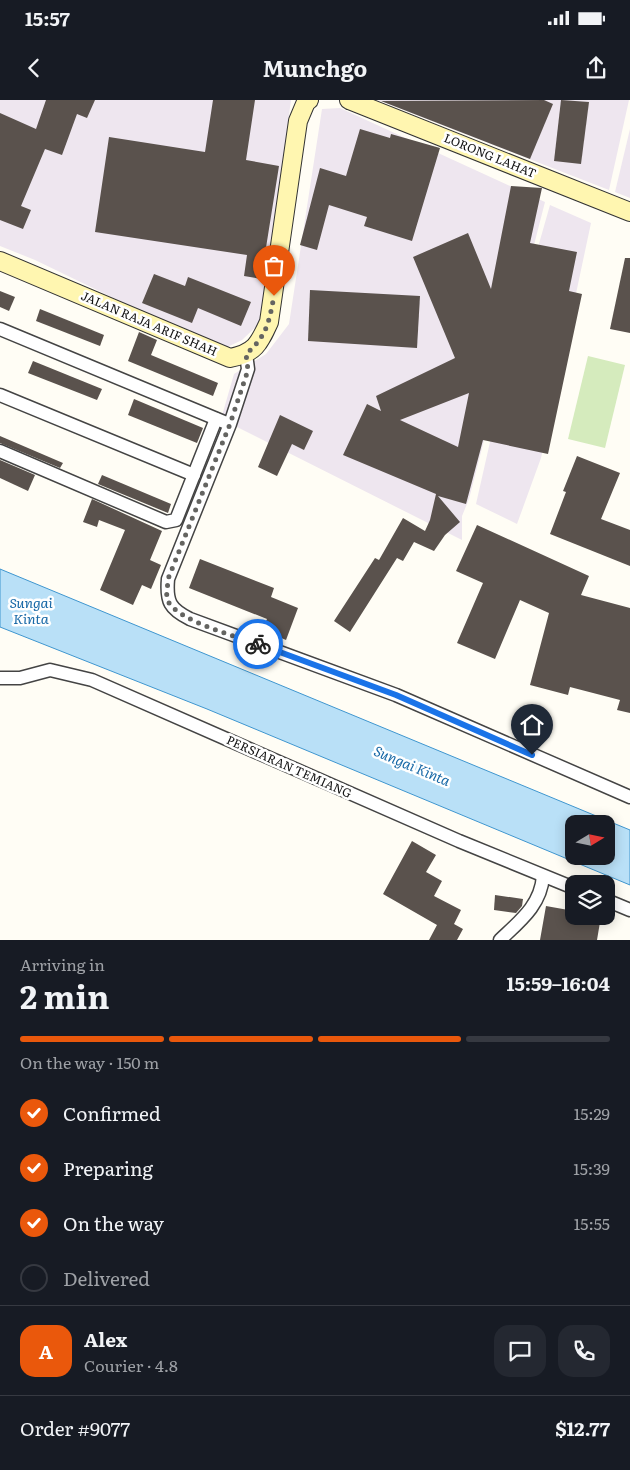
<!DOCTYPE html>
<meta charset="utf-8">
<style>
:root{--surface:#171b24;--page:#242831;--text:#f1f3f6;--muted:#9ea1a6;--line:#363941;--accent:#ea580c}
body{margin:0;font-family:Literata,serif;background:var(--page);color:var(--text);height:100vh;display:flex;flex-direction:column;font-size:19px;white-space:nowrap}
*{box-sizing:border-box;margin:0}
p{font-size:16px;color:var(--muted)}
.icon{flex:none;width:28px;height:28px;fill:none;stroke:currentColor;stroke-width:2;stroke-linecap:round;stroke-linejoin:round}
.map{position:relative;height:840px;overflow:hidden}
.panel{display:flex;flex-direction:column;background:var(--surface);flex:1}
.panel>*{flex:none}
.needle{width:32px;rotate:80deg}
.tools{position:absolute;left:565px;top:715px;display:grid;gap:10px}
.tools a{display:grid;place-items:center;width:50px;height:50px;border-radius:10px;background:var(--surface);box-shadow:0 2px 12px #0003;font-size:25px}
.pin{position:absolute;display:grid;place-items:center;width:42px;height:42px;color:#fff;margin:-51px -21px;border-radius:50% 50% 50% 0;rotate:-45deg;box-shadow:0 0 5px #0007}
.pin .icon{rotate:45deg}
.courier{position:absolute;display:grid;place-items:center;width:50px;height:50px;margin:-25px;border:4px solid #1a73e8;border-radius:50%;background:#fff;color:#222;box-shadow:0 1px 6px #0007}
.overview em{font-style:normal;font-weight:700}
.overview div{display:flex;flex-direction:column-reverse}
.overview{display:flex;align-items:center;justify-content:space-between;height:85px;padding:0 20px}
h1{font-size:32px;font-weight:700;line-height:38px}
.bar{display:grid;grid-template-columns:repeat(4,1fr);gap:8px 5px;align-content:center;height:60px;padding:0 20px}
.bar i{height:6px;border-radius:4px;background:var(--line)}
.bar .selected{background:var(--accent)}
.bar p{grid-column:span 4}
.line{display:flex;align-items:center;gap:12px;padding:0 20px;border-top:1px solid var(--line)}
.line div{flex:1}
.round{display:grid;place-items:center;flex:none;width:52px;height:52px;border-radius:15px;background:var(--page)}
ol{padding:0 20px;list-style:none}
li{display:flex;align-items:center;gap:15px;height:55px}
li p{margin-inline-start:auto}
li .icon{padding:5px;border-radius:50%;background:var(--accent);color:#fff;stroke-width:4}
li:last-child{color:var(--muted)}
li i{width:28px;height:28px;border:2px solid var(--line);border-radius:50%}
.status{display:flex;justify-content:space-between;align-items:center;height:35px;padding:0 25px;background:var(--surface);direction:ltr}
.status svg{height:14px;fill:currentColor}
header{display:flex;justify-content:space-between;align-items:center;height:65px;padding:0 20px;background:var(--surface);font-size:22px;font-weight:700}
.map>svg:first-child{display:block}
.industrial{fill:#eee6ef}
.green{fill:#d5ebbd}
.water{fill:#b9e0f7;stroke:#3f96cf;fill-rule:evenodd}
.building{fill:#5a524d;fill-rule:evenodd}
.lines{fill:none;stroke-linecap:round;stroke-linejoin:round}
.street-casing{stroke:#444;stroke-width:15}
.secondary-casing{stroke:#333;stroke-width:20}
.street{stroke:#fff;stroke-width:12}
.secondary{stroke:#fff6b0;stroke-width:18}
.done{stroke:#646461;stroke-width:5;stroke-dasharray:0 9}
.route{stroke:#1a73e8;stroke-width:6}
.labels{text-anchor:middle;stroke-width:5;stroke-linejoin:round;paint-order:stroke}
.street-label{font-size:12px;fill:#111;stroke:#fff}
.water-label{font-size:14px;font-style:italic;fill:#1768a6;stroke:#fff}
</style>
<div class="status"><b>15:57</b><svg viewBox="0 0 49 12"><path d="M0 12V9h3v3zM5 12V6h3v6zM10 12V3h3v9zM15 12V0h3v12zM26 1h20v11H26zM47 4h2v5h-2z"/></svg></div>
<header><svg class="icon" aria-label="back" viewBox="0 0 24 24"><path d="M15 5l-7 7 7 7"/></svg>Munchgo<svg class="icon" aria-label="share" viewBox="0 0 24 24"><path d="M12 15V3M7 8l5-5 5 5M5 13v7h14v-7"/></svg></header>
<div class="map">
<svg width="630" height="840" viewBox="0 0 630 840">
<rect width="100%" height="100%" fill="#fffdf5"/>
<g class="industrial">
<polygon points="0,0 291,0 261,222 242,240 221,250 35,160 0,146"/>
<polygon points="378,0 629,0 609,90"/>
<polygon points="340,8 545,102 469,399 462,416 462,440 221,319 234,274 266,254 289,224 322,9"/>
<polygon points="630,29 630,98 615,92"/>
<polygon points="550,105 591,123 541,358 517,424 476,404 518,218"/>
</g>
<polygon class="green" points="588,256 625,265 605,348 568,339"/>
<path class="water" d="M0,469L630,730V785L207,609L0,527ZM574,724H606V756H574Z"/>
<g class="building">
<polygon points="46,0 95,0 87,18 77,14 62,55 45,49 21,106 31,110 23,129 0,120 0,13 36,29"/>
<polygon points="213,0 255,0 246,60 279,66 261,179 244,176 247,155 95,132 109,37 205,52"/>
<polygon points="544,0 553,4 530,59 381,1"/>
<polygon points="561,0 589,2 581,64 554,61"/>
<polygon points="360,29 390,38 391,34 440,48 412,141 364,126 367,117 329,105 317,150 300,145 320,68 346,76"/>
<path d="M511,86L542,88L530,143L577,152L569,191L582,194L548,354L483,340L466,404L438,396L460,422L445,435L434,451L414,442L403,461L397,458L350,532L334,521L375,458L379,460L403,418L425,431L430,420L436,394L343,355L367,304L381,311L376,296L455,258L413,157L468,133L491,189ZM469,293L458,347L400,320Z"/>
<polygon points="625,158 630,158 630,233 610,229"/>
<polygon points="154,174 185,186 188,177 251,202 241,226 198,208 192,223 142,203"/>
<polygon points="310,190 420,196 417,248 308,241"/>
<polygon points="0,191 15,197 9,211 0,207"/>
<polygon points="40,209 104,235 100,246 36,221"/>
<polygon points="139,232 157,240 151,255 218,283 213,296 128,261"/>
<polygon points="33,261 102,289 97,300 28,273"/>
<polygon points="134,299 203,328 197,343 128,315"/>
<polygon points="280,315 313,331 304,350 292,344 277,376 258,367"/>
<polygon points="0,336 63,363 60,368 0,343"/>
<polygon points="577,356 620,373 601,419 630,430 630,466 550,434 566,392 563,391"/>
<polygon points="0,360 35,375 28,391 0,378"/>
<polygon points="102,375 171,404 168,413 98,384"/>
<polygon points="92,399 162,431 150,460 161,465 151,489 142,485 133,505 100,490 125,430 99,420 97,427 83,422"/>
<polygon points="477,425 589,476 581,495 630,508 630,613 617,610 620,600 570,587 568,595 530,585 549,513 520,500 495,559 457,543 483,483 456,471"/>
<polygon points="200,459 274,488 271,497 298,508 286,540 262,530 267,519 189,488"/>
<polygon points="412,741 436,755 426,772 442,781 434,796 461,810 454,824 463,829 457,840 429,840 437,825 383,794"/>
<polygon points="495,795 523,799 522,806 516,813 494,810"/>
<polygon points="546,806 574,811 574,816 601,816 597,840 540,840"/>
</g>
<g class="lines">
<g class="street-casing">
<g id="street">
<polyline points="0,229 224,322"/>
<path d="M246,254L248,269L230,324L168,479C166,502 170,509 190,519L396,595L630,697"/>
<polyline points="0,295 194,375"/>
<polyline points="0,351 166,422 176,420 216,319"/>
<polyline points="0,578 20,578 50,570 92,580 459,741 574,788"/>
<polyline points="606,800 630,810"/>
<path d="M500,840C520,821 541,805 543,776"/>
</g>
</g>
<g class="secondary-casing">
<g id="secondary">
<polyline points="349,0 630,112"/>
<path d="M0,161L230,258C255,253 259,244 269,222L298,21L306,2L309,0"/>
</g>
</g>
<use href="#street" class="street"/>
<use href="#secondary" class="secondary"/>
</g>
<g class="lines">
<path class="done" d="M258,544C238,537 174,520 167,499C166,493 168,485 168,479L230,324L248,270L246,254C267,236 269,222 274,196"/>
<polyline class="route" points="258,544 396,595 532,655"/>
</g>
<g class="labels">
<g class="street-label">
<text transform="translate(490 56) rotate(22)" y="4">LORONG LAHAT</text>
<text transform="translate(149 224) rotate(23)" y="4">JALAN RAJA ARIF SHAH</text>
<text transform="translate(289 667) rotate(24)" y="4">PERSIARAN TEMIANG</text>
</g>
<g class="water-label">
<text x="31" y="508">Sungai<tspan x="31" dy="16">Kinta</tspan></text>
<text transform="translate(412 666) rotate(23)" y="5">Sungai Kinta</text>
</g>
</g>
</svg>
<div class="tools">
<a><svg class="needle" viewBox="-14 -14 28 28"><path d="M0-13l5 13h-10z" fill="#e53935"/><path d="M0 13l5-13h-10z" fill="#9ea1a6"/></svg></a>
<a><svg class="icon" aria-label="layers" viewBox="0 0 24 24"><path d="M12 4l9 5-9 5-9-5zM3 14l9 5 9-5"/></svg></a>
</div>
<div class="pin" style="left:274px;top:196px;background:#ea580c"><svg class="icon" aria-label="bag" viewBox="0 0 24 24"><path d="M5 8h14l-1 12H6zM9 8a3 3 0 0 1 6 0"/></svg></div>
<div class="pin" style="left:532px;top:655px;background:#1f2937"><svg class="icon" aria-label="home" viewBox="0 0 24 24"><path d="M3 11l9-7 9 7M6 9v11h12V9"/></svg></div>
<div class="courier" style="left:258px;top:544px"><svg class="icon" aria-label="bike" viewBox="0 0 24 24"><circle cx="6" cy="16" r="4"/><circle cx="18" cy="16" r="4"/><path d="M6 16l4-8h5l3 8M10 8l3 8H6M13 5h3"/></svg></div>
</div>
<section class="panel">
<div class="overview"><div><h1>2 min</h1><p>Arriving in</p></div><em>15:59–16:04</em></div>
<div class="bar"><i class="selected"></i><i class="selected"></i><i class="selected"></i><i></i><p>On the way · 150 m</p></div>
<ol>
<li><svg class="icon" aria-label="check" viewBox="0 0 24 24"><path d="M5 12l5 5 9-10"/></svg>Confirmed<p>15:29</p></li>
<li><svg class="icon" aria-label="check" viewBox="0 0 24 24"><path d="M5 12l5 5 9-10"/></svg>Preparing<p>15:39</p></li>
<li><svg class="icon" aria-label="check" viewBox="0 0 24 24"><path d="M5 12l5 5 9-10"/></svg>On the way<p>15:55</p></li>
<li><i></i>Delivered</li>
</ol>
<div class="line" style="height:90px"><b class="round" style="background:var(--accent);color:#fff">A</b><div><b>Alex</b><p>Courier · 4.8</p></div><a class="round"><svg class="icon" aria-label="chat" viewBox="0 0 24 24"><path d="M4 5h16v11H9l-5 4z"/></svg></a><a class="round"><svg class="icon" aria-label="phone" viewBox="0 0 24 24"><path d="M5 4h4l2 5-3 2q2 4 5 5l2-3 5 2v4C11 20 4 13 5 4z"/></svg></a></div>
<div class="line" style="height:65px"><div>Order #9077</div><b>$12.77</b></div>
</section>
